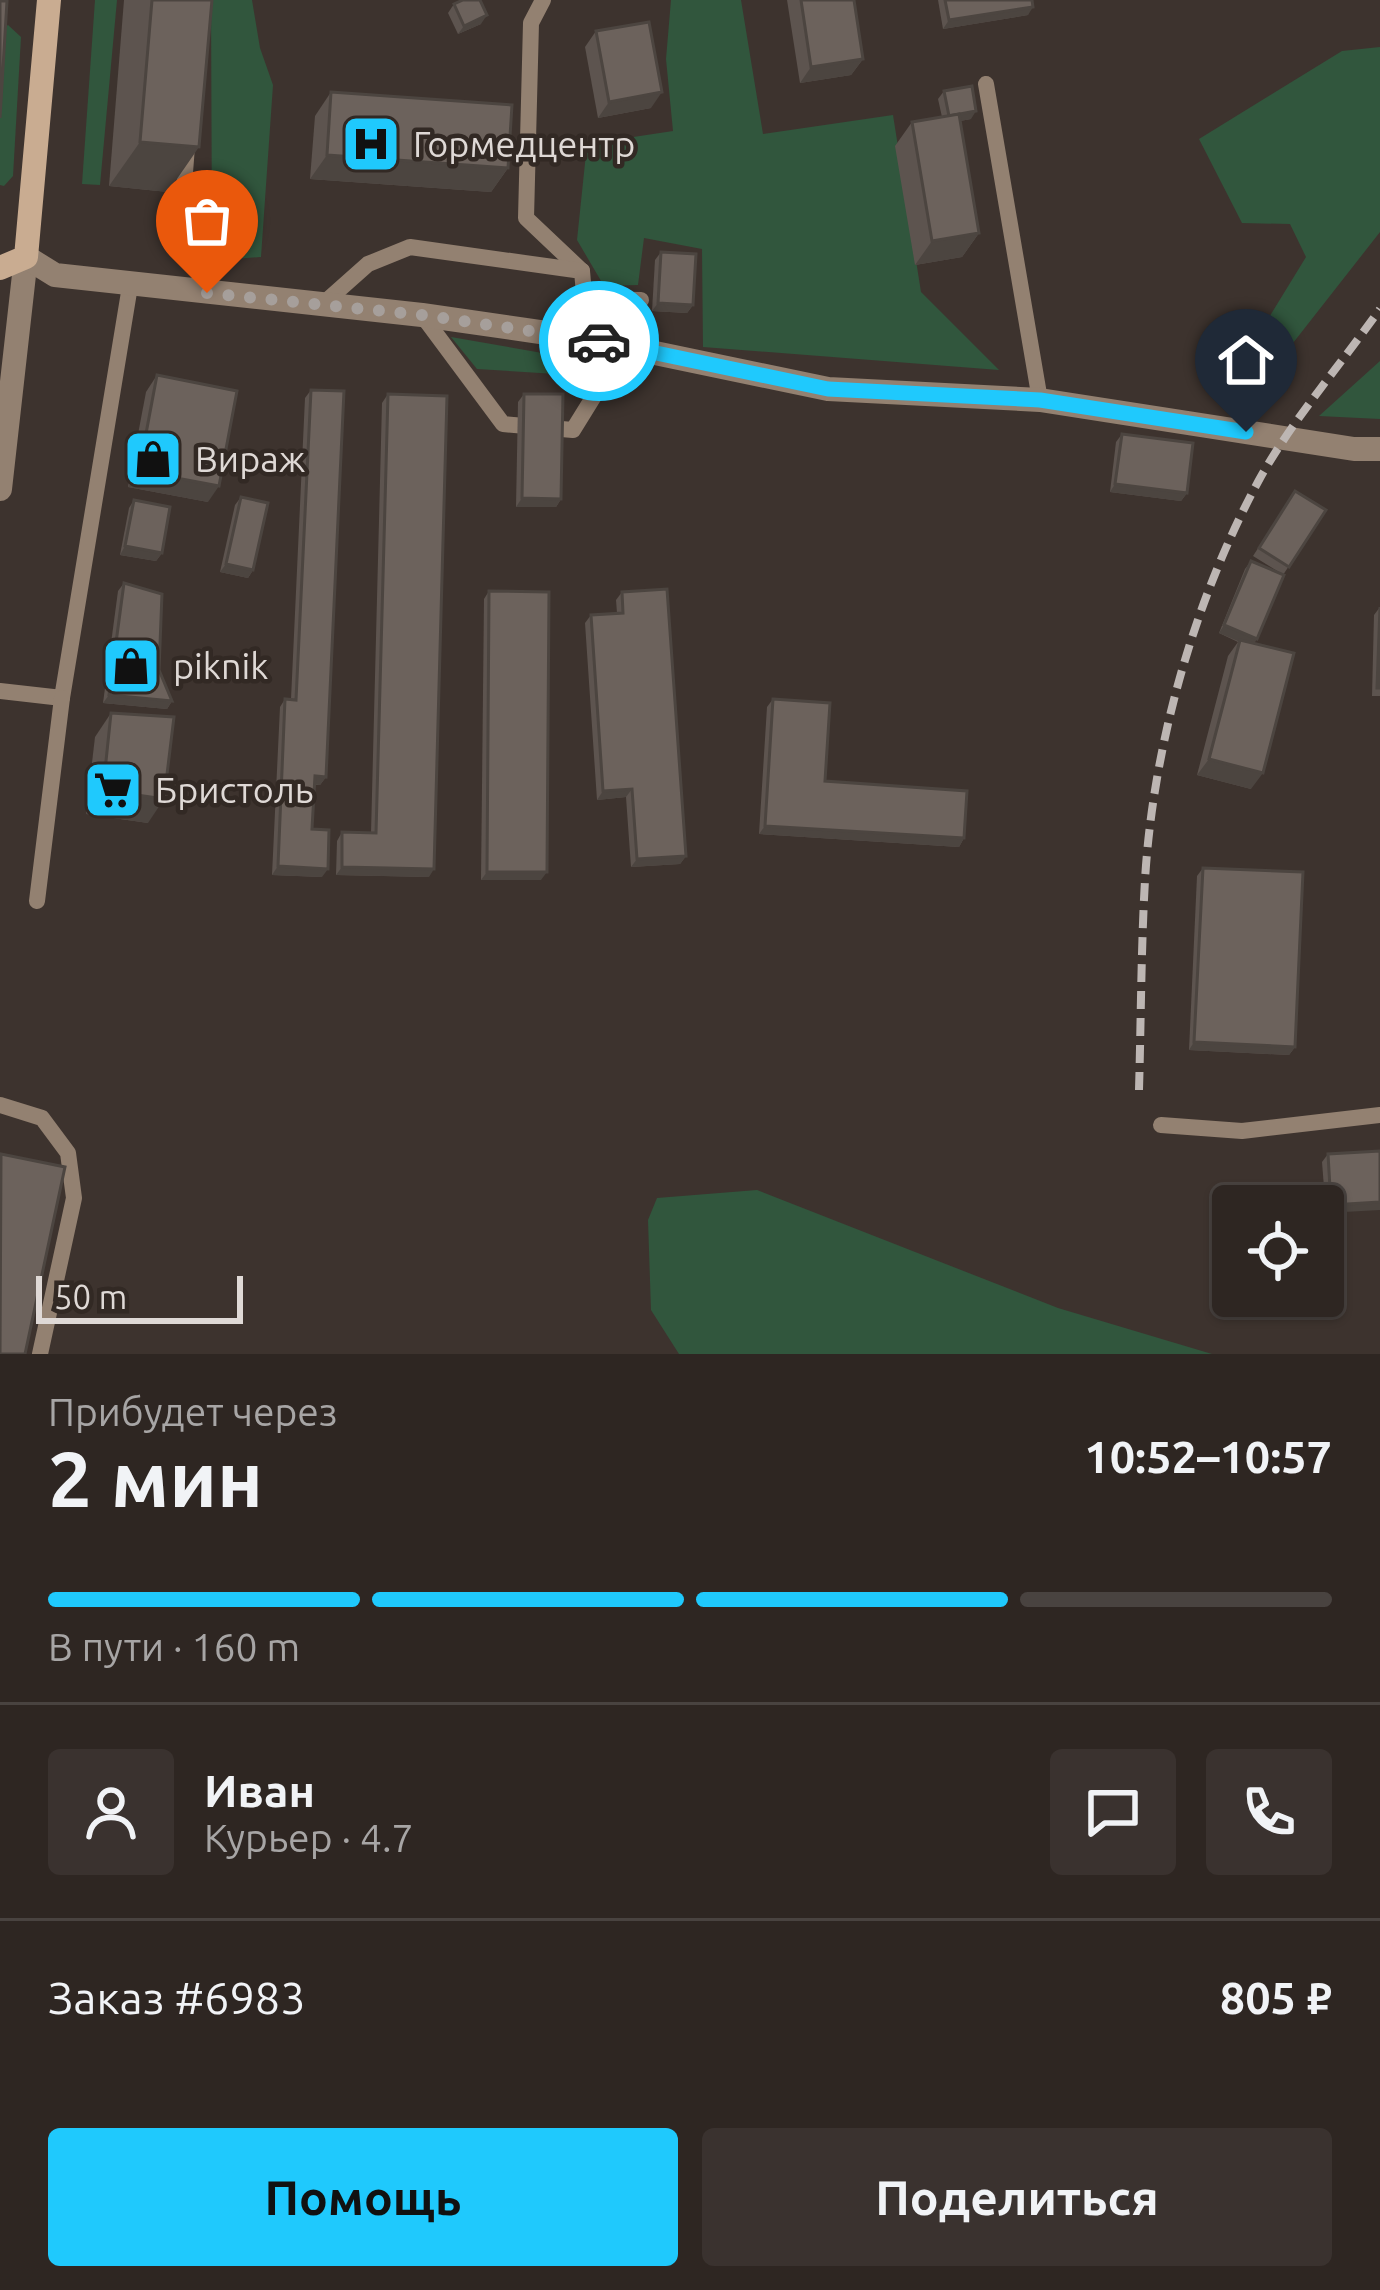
<!DOCTYPE html>
<html lang="ru">
<meta charset="utf-8">
<style>
:root{--surface:#2e2622;--page:#3a322f;--text:#f1f3f6;--muted:#a7a5a5;--line:#494340;--accent:#1fc9fd}
body{margin:0;font-family:Ubuntu,sans-serif;background:var(--page);color:var(--text);height:100vh;display:flex;flex-direction:column;font-size:45px;white-space:nowrap}
*{box-sizing:border-box;margin:0}
p{font-size:39px;color:var(--muted)}
.icon{flex:none;width:66px;height:66px;fill:none;stroke:currentColor;stroke-width:2;stroke-linecap:round;stroke-linejoin:round}
.map{position:relative;height:1354px;overflow:hidden}
.panel{display:flex;flex-direction:column;background:var(--surface);flex:1}
.panel>*{flex:none}
.buttons{position:absolute;left:1212px;top:1185px;display:grid;gap:24px}
.buttons a{display:grid;place-items:center;width:132px;height:132px;border-radius:12px;background:var(--surface);box-shadow:0 3px 9px #0004,0 0 0 3px var(--line);font-size:60px}
.scale{position:absolute;left:36px;bottom:30px;width:207px;box-sizing:border-box;padding-left:12px;border:6px solid #dfd9d6;border-top:0;font-size:33px;line-height:42px;white-space:nowrap;color:#dfd9d6;-webkit-text-stroke:9px #322924;paint-order:stroke}
.pin{position:absolute;display:grid;place-items:center;width:102px;height:102px;color:#fff;margin:-123px -51px;border-radius:50% 50% 50% 0;rotate:-45deg;box-shadow:0 0 12px #0007}
.pin .icon{rotate:45deg}
.courier{position:absolute;display:grid;place-items:center;width:120px;height:120px;margin:-60px;border:9px solid #1fc9fd;border-radius:50%;background:#fff;color:#222;box-shadow:0 3px 15px #0007}
.headline em{font-style:normal;font-weight:700}
.headline div{display:flex;flex-direction:column-reverse}
.headline{display:flex;align-items:center;justify-content:space-between;height:204px;padding:0 48px}
h1{font-size:78px;font-weight:700;line-height:90px}
.bar{display:grid;grid-template-columns:repeat(4,1fr);gap:18px 12px;align-content:center;height:144px;padding:0 48px}
.bar i{height:15px;border-radius:9px;background:var(--line)}
.bar .on{background:var(--accent)}
.bar p{grid-column:span 4}
.line{display:flex;align-items:center;gap:30px;padding:0 48px;border-top:3px solid var(--line)}
.line div{flex:1}
.round{display:grid;place-items:center;flex:none;width:126px;height:126px;border-radius:12px;background:var(--page)}
.button{display:flex;gap:24px;margin-top:auto;padding:24px 48px}
.button a{flex:1;height:138px;border-radius:12px;background:var(--accent);color:#111;font-size:48px;font-weight:700;line-height:138px;text-align:center}
.button a+a{background:var(--page);color:var(--text)}
.map>svg:first-child{display:block}
.green{fill:#31563d}
.lines{fill:none;stroke-linecap:round;stroke-linejoin:round}
.service{stroke:#938171;stroke-width:16}
.minor{stroke:#938171;stroke-width:24}
.tertiary{stroke:#938171;stroke-width:24}
.secondary{stroke:#c9ac91;stroke-width:24}
.rail{stroke:#bdb6b3;stroke-width:8;stroke-dasharray:18 9;stroke-linecap:butt}
.wall{fill:#5d544f}
.shaded-wall{fill:#4c4540}
.building{fill:#6c625c;stroke:#4c4540;stroke-width:3}
.done{stroke:#a69f9b;stroke-width:12;stroke-dasharray:0 21.6}
.route{stroke:#1fc9fd;stroke-width:15}
.labels{text-anchor:middle;stroke-width:9;stroke-linejoin:round;paint-order:stroke}
.poi-label{font-size:36px;fill:#dfd9d6;stroke:#322924;text-anchor:start}
</style>
<div class="map">
<svg width="1380" height="1354" viewBox="0 0 1380 1354">
<rect width="100%" height="100%" fill="#3d332e"/>
<g class="green">
<polygon points="95,0 117,0 100,185 82,184"/>
<polygon points="211,0 252,0 260,48 273,85 261,257 234,259 212,247"/>
<polygon points="671,0 741,0 763,134 893,115 921,292 999,370 703,347 702,249 644,238 638,285 604,286 577,240 587,144 673,131 666,59"/>
<polygon points="8,25 21,37 13,176 4,186 0,185 0,30"/>
<polygon points="1380,47 1380,232 1275,366 1249,350 1306,257 1290,224 1242,223 1199,139 1342,51"/>
<polygon points="451,337 588,361 572,375 477,369"/>
<polygon points="1380,361 1380,419 1319,416"/>
<polygon points="757,1190 1058,1308 1212,1354 679,1354 651,1310 648,1220 657,1198"/>
</g>
<g class="lines">
<g class="service">
<polyline points="543,0 531,23 526,218 582,271"/>
<polyline points="986,84 1040,400"/>
<polyline points="179,253 187,146"/>
<polyline points="584,299 641,300"/>
<polyline points="323,304 368,264 410,247 582,271 588,339"/>
<polyline points="422,315 503,424 573,430 625,346"/>
<polyline points="0,691 62,698 130,286"/>
<polyline points="37,901 62,698"/>
<polyline points="0,1105 42,1118 68,1153 74,1198 40,1354"/>
<polyline points="1161,1125 1242,1131 1380,1115"/>
</g>
<polyline class="minor" points="0,489 26,257"/>
<polyline class="tertiary" points="26,257 55,275 422,315 588,339 828,389 1040,400 1354,449 1380,449"/>
<polyline class="secondary" points="0,268 26,257 49,0"/>
<path class="rail" d="M1139,1090C1141,1020 1141,950 1145,880C1153,745 1195,598 1259,480C1290,423 1342,363 1380,309"/>
</g>
<g class="wall">
<polygon points="124,0 212,0 168,192 109,186"/>
<polygon points="787,0 854,0 863,59 851,75 800,83"/>
<polygon points="938,0 1032,0 1028,15 943,29"/>
<polygon points="454,4 481,24 458,34 448,13"/>
<polygon points="596,31 651,108 598,118 585,47"/>
<polygon points="944,91 971,119 960,121 979,233 962,257 915,265 895,146 912,122 942,117 938,99"/>
<polygon points="331,92 508,168 491,192 310,179 315,116"/>
<polygon points="661,252 693,305 687,313 652,311 655,260"/>
<polygon points="157,375 208,502 128,487 146,392"/>
<polygon points="311,390 326,777 320,785 314,785 312,829 322,877 272,875 280,707 285,699 291,699 305,398"/>
<polygon points="388,394 429,877 336,875 337,841 342,832 371,833 382,403"/>
<polygon points="524,394 561,499 556,507 516,507 518,402"/>
<polygon points="1122,434 1187,493 1181,501 1110,492 1116,442"/>
<polygon points="1295,491 1326,510 1283,575 1254,643 1251,789 1197,775 1228,656 1238,642 1219,633 1245,569 1251,561 1282,574 1253,556"/>
<polygon points="241,497 253,570 248,578 220,572 235,505"/>
<polygon points="134,500 162,553 156,561 120,555 129,508"/>
<polygon points="124,583 172,701 167,709 103,703 118,591"/>
<polygon points="489,591 541,880 481,880 484,599"/>
<polygon points="622,592 686,856 680,864 631,867 626,797 597,800 585,623 591,615 617,613 616,600"/>
<polygon points="1380,607 1380,696 1372,696 1374,615"/>
<polygon points="773,699 825,781 964,838 959,847 759,834 767,707"/>
<polygon points="111,713 148,823 86,814 95,737"/>
<polygon points="1203,868 1295,1047 1289,1055 1189,1050 1197,876"/>
<polygon points="1380,1151 1326,1213 1322,1162 1328,1154"/>
</g>
<g class="shaded-wall">
<polygon points="1033,7 1028,15 943,29 949,20"/>
<polygon points="487,15 481,24 458,34 464,26"/>
<polygon points="863,59 851,75 800,83 811,67"/>
<polygon points="662,92 651,108 598,118 609,102"/>
<polygon points="976,111 971,119 943,124 949,116"/>
<polygon points="140,142 199,147 168,192 109,186"/>
<polygon points="327,155 508,168 491,192 310,179"/>
<polygon points="979,233 962,257 915,265 932,241"/>
<polygon points="658,303 693,305 687,313 652,311"/>
<polygon points="139,471 219,486 208,502 128,487"/>
<polygon points="1115,484 1187,493 1181,501 1110,492"/>
<polygon points="522,498 561,499 556,507 516,507"/>
<polygon points="125,546 162,553 156,561 120,555"/>
<polygon points="226,564 253,570 248,578 220,572"/>
<polygon points="1224,625 1257,639 1252,647 1219,633"/>
<polygon points="109,695 172,701 167,709 103,703"/>
<polygon points="1209,759 1263,773 1251,789 1197,775"/>
<polygon points="315,776 326,777 320,785 309,784"/>
<polygon points="632,789 626,797 597,800 603,791"/>
<polygon points="103,790 164,799 148,823 86,814"/>
<polygon points="765,826 964,838 959,847 759,834"/>
<polygon points="686,856 680,864 631,867 637,859"/>
<polygon points="278,866 328,869 322,877 272,875"/>
<polygon points="342,867 434,869 429,877 336,875"/>
<polygon points="487,872 547,872 541,880 481,880"/>
<polygon points="1194,1042 1295,1047 1289,1055 1189,1050"/>
<polygon points="1380,1202 1380,1210 1326,1213 1331,1205"/>
</g>
<g class="building">
<polygon points="152,0 212,0 199,147 140,142"/>
<polygon points="463,0 480,0 487,15 464,26 454,4"/>
<polygon points="801,0 854,0 863,59 811,67"/>
<polygon points="945,0 1032,0 1033,7 949,20"/>
<polygon points="0,1 7,1 0,118"/>
<polygon points="649,22 662,92 609,102 596,31"/>
<polygon points="972,86 976,111 949,116 944,91"/>
<polygon points="331,92 512,105 508,168 327,155"/>
<polygon points="959,114 979,233 932,241 912,122"/>
<polygon points="661,252 696,254 693,305 658,303"/>
<polygon points="157,375 237,391 219,486 139,471"/>
<polygon points="311,390 344,391 326,777 315,776 312,829 329,830 328,869 278,866 285,699 296,700"/>
<polygon points="388,394 447,396 434,869 342,867 342,832 376,833"/>
<polygon points="524,394 563,394 561,499 522,498"/>
<polygon points="1122,434 1193,443 1187,493 1115,484"/>
<polygon points="1295,491 1326,510 1289,567 1259,548"/>
<polygon points="241,497 268,503 253,570 226,564"/>
<polygon points="134,500 170,507 162,553 125,546"/>
<polygon points="1251,561 1284,575 1257,639 1224,625"/>
<polygon points="124,583 162,594 159,670 172,701 109,695"/>
<polygon points="667,589 686,856 637,859 632,789 603,791 591,615 623,613 622,592"/>
<polygon points="489,591 549,592 547,872 487,872"/>
<polygon points="1380,607 1380,688 1377,688"/>
<polygon points="1240,640 1294,653 1263,773 1209,759"/>
<polygon points="773,699 830,703 825,781 967,791 964,838 765,826"/>
<polygon points="111,713 174,717 164,799 103,790"/>
<polygon points="1203,868 1303,872 1295,1047 1194,1042"/>
<polygon points="1380,1151 1380,1202 1331,1205 1328,1154"/>
<polygon points="1,1154 65,1167 25,1354 0,1354"/>
</g>
<g class="lines">
<polyline class="done" points="207,293 422,315 599,341"/>
<polyline class="route" points="599,341 828,389 1040,400 1246,432"/>
</g>
<defs>
<g id="hospital-square" transform="scale(3)"><rect x="-9" y="-9" width="18" height="18" rx="4" fill="#1fc9fd" stroke="#322924"/><path d="M-5-5h3v3.5h4V-5h3V5h-3V1.5h-4V5h-3Z" fill="#111"/></g>
<g id="shop-square" transform="scale(3)"><rect x="-9" y="-9" width="18" height="18" rx="4" fill="#1fc9fd" stroke="#322924"/><path d="M-5-2.5h2.3a2.7 3.5 0 0 1 5.4 0H5L5.5 6h-11ZM-1.5-2.5h3a1.5 2.3 0 0 0-3 0Z" fill="#111"/></g>
<g id="supermarket-square" transform="scale(3)"><rect x="-9" y="-9" width="18" height="18" rx="4" fill="#1fc9fd" stroke="#322924"/><path d="M-6-5.5h2.5l.6 2H6L4.5 2H-2.5L-4.4-4H-6ZM-1.5 3.2a1.3 1.3 0 1 0 .1 0ZM3 3.2a1.3 1.3 0 1 0 .1 0Z" fill="#111"/></g>
</defs>
<g fill-rule="evenodd">
<use href="#hospital-square" x="371" y="144"/>
<use href="#shop-square" x="153" y="459"/>
<use href="#shop-square" x="131" y="666"/>
<use href="#supermarket-square" x="113" y="790"/>
</g>
<g class="labels">
<g class="poi-label">
<text x="413" y="157">Гормедцентр</text>
<text x="195" y="472">Вираж</text>
<text x="173" y="679">piknik</text>
<text x="155" y="803">Бристоль</text>
</g>
</g>
</svg>
<div class="buttons">
<a><svg class="icon" aria-label="locate" viewBox="0 0 24 24"><circle cx="12" cy="12" r="6"/><path d="M12 2v4M12 18v4M2 12h4M18 12h4"/></svg></a>
</div>
<div class="scale">50 m</div>
<div class="pin" style="left:207px;top:293px;background:#ea580c"><svg class="icon" aria-label="bag" viewBox="0 0 24 24"><path d="M5 8h14l-1 12H6zM9 8a3 3 0 0 1 6 0"/></svg></div>
<div class="pin" style="left:1246px;top:432px;background:#1f2937"><svg class="icon" aria-label="home" viewBox="0 0 24 24"><path d="M3 11l9-7 9 7M6 9v11h12V9"/></svg></div>
<div class="courier" style="left:599px;top:341px"><svg class="icon" aria-label="car" viewBox="0 0 24 24"><path d="M5 17H2v-5l4-1 3-4h7l3 4 3 1v5h-3M9 17h6M6 11h13"/><circle cx="7" cy="17" r="2"/><circle cx="17" cy="17" r="2"/></svg></div>
</div>
<section class="panel">
<div class="headline"><div><h1>2 мин</h1><p>Прибудет через</p></div><em>10:52–10:57</em></div>
<div class="bar"><i class="on"></i><i class="on"></i><i class="on"></i><i></i><p>В пути · 160 m</p></div>
<div class="line" style="height:216px"><a class="round"><svg class="icon" aria-label="person" viewBox="0 0 24 24"><circle cx="12" cy="8" r="4"/><path d="M4 21q1-7 8-7t8 7"/></svg></a><div><b>Иван</b><p>Курьер · 4.7</p></div><a class="round"><svg class="icon" aria-label="chat" viewBox="0 0 24 24"><path d="M4 5h16v11H9l-5 4z"/></svg></a><a class="round"><svg class="icon" aria-label="phone" viewBox="0 0 24 24"><path d="M5 4h4l2 5-3 2q2 4 5 5l2-3 5 2v4C11 20 4 13 5 4z"/></svg></a></div>
<div class="line" style="height:156px"><div>Заказ #6983</div><b>805 ₽</b></div>
<div class="button"><a>Помощь</a><a>Поделиться</a></div>
</section>
